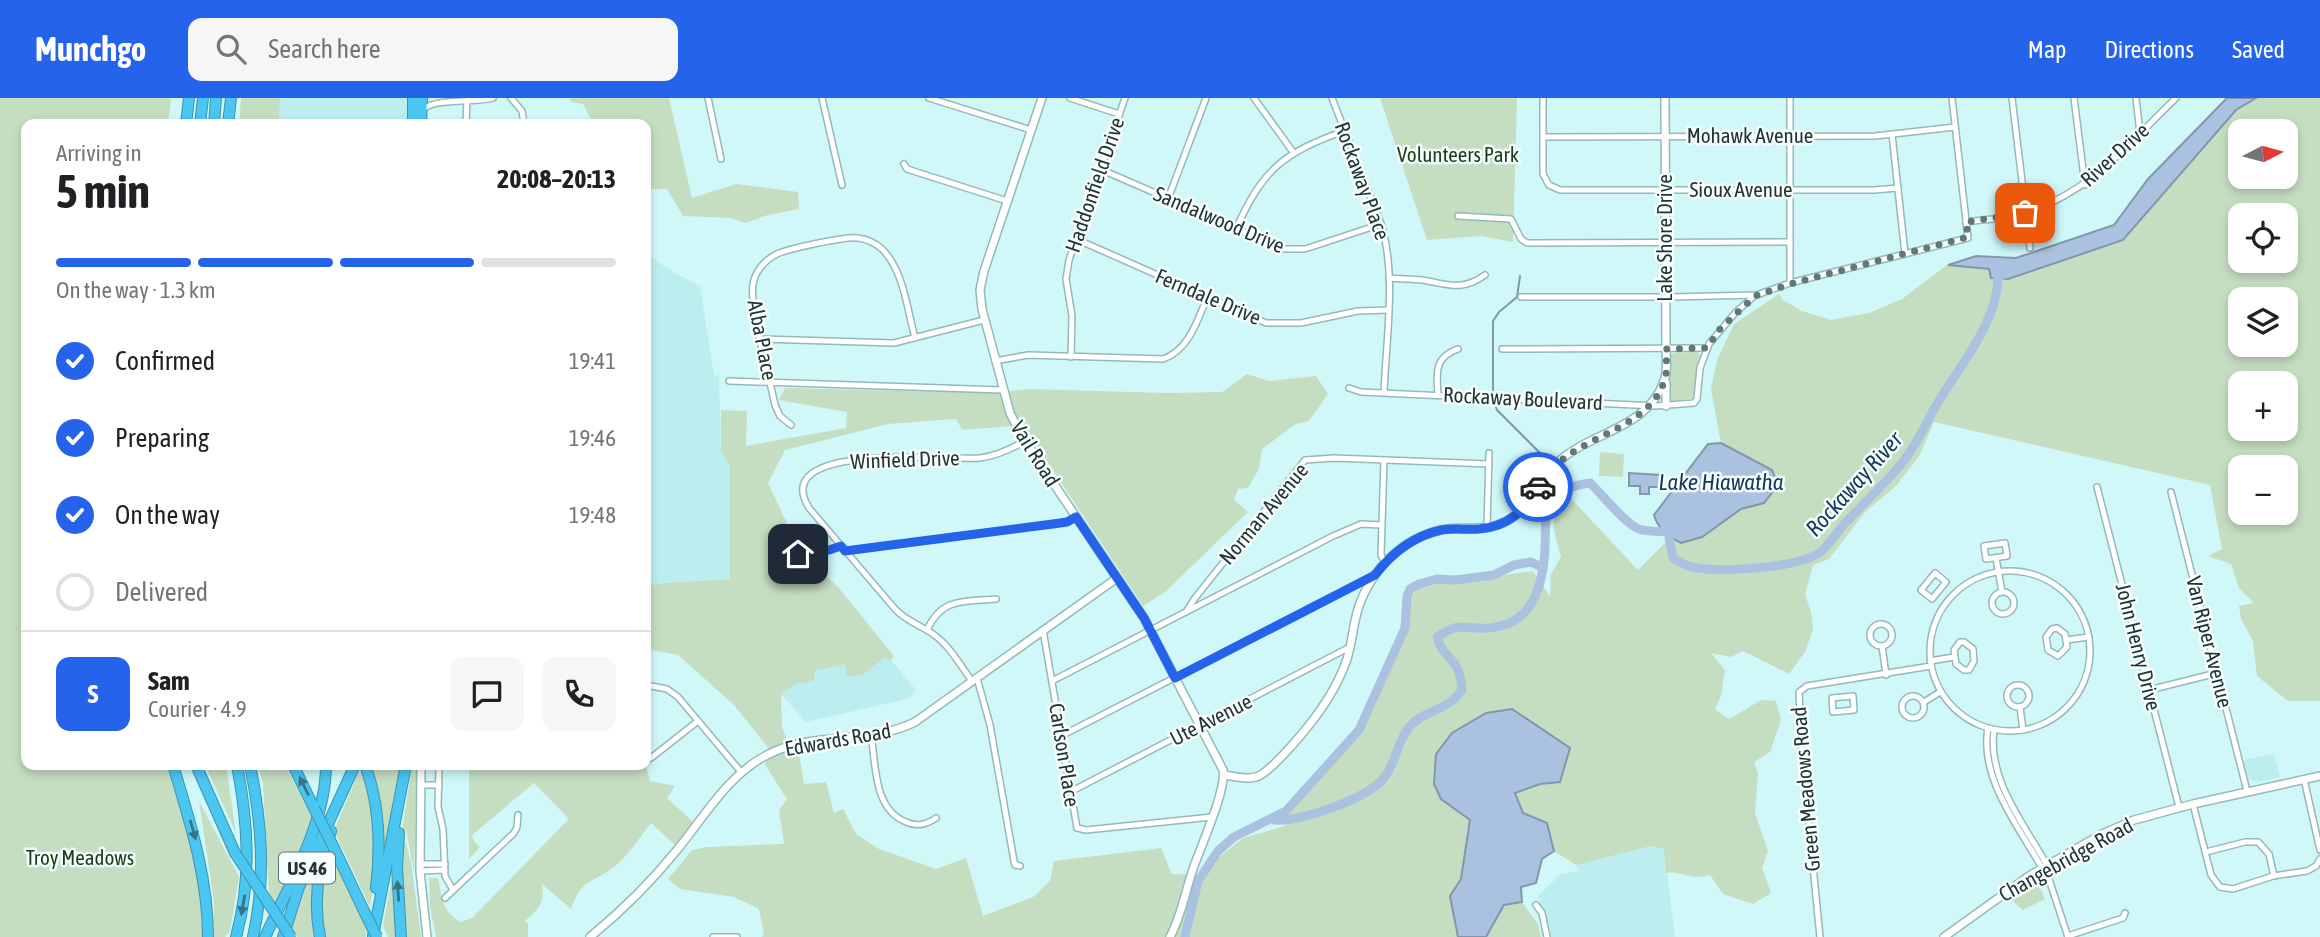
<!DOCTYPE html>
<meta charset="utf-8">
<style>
:root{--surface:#fff;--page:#f6f6f6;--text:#202124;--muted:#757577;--line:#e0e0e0;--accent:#2563eb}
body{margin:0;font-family:"Asap Condensed",sans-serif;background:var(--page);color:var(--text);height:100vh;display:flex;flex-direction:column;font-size:26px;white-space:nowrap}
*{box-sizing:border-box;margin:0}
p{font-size:23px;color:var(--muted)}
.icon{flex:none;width:38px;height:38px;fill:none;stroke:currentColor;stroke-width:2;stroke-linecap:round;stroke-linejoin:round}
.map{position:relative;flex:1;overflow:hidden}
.drawer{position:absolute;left:21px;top:21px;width:630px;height:651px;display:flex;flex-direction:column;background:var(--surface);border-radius:14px;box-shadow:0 4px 10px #0003}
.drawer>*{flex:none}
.needle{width:46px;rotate:84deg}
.buttons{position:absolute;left:2228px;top:21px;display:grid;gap:14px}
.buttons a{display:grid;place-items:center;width:70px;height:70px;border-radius:14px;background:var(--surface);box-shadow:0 4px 10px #0003;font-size:35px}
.pin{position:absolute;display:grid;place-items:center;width:60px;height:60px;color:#fff;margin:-30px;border-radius:14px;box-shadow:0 4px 10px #0006}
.courier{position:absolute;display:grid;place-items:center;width:70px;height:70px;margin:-35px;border:5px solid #2563eb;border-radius:50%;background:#fff;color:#222;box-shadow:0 2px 9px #0007}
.headline em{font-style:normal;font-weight:700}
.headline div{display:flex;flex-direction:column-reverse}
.headline{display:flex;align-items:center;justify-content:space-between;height:119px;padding:0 35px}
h1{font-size:46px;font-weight:700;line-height:52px}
.bar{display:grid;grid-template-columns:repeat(4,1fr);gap:10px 7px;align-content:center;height:84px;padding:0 35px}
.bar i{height:9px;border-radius:5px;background:var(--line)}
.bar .on{background:var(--accent)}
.bar p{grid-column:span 4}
.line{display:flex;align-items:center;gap:18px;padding:0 35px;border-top:2px solid var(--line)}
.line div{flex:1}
.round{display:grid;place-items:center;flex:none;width:74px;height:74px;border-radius:14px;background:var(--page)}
ol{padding:0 35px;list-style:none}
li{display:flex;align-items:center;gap:21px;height:77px}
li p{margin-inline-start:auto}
li .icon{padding:7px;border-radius:50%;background:var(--accent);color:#fff;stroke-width:4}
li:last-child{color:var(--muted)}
li i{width:38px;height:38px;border:4px solid var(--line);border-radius:50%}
header{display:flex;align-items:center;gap:42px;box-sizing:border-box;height:98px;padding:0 35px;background:var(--accent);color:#fff}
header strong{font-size:33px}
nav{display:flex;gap:38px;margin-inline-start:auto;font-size:24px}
.search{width:490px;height:63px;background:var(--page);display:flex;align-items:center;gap:18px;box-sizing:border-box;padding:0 24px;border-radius:14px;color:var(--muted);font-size:26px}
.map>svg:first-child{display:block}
.built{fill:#bdeeef}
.green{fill:#c5dec1;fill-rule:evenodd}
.water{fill:#aac2df;stroke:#8297ab;stroke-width:2}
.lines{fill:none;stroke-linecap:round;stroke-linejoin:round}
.stream{stroke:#8297ab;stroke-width:2}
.river{stroke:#aac2df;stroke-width:9}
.street-casing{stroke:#94b9ba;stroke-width:8}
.secondary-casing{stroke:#94b9ba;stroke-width:10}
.highway-casing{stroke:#3d93ae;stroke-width:12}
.street{stroke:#fff;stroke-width:5}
.secondary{stroke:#fff;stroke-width:7}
.highway{stroke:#4bc6f1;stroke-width:10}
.highway-bridge-casing{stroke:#3d93ae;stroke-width:12;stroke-linecap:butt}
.highway-bridge{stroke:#4bc6f1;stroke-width:10}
.oneway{fill:#367588}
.done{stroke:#617878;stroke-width:7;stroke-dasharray:0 12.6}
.route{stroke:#2563eb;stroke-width:9}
.labels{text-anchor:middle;stroke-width:5;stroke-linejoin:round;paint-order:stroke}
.shield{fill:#f7fefe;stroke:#637070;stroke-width:2}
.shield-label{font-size:19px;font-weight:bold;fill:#243333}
.street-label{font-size:21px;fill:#243333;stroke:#f7fefe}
.park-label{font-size:21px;fill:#193d16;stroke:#f7fefe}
.water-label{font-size:23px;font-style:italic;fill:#14375d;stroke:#f7fefe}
</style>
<header>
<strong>Munchgo</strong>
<div class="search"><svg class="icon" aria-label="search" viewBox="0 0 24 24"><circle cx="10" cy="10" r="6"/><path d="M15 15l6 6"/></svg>Search here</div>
<nav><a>Map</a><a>Directions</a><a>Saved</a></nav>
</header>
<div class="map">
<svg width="2320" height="839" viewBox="0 0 2320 839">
<rect width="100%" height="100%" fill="#d1f8f9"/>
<g class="built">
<polygon points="280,0 407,0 407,26 279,26"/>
<polygon points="646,155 668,171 700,188 714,277 719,279 721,353 730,368 730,481 664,485 646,488"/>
<polygon points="787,527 882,561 885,559 891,562 916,592 907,601 806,624 781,596"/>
<polygon points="2274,656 2280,679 2258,684 2248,681 2242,662"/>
<polygon points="1651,748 1664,751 1675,839 1548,839 1538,798 1561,776 1578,773 1576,767"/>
</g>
<g class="green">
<polygon points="0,0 171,0 168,26 26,26 26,667 166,667 197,764 203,839 0,839"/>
<polygon points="241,0 280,0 279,26 239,26"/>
<polygon points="569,0 669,0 692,100 736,86 798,94 799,111 768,117 745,125 731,120 683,118 667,91 646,91 646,26 593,26 583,6 571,4"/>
<polygon points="1380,0 1517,0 1513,144 1481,138 1427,142"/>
<path d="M2256,0H2320V603H2288L2257,578L2253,543L2241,521L2239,508L2254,505L2239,490L2231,466L2208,458L2222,451L2210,387L1934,324L1920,357L1896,388L1865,414L1829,461L1813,467L1805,497L1811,513L1813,531L1805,554L1789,576L1743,553L1731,559L1711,555L1725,572L1721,598L1715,611L1729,621L1761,602L1776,603L1781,622L1770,654L1754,664L1758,675L1755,715L1768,753L1762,770L1771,795L1753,806L1723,796L1710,777C1687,783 1685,772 1666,775L1664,751L1651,748L1576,767L1554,753L1547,725L1523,715L1515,695L1540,686L1560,684L1434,686L1441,701L1470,722L1461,781L1450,799L1458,839H762L764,836L759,811L734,799L680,791L668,781L692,752L707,749L784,746L779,712L787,701L765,667L769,651L735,608L678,557L646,551V488L664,485L730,481V368L721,353V312L747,313L746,348L846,330L847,314L779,302L785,290L991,295L1030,291L1168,295L1222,294L1247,276L1269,283L1316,278L1328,296L1309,323L1296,326L1262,351L1259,371L1248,390L1238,391L1234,402L1248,414L1165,494L1143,508L1023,327L962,332L956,321L888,326L785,352L768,385L800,453L838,489L894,558L890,563L885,559L864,576L849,579L846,577L845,566L814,573L815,582L794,587L781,596L782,630L787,641L799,655L804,686L826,684L834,715L843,711L856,736L879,751L936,771L966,760L983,818L1033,799L1050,783L1054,763L1161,750L1172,776L1197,777L1243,740L1285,728L1287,717L1359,638L1408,531L1411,498L1421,488L1533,473L1550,499L1551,476L1561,459C1553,428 1548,423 1565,394L1638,472L1671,439L1681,445L1702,439L1741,411L1764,405L1772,372L1721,345L1711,291L1717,262L1734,226L1779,196L1783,202L1802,213L1831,222L1869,215L1902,201L1947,167L1989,172L2123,143L2236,12ZM2240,33H2286V79H2240ZM2240,117H2286V163H2240ZM2240,201H2286V247H2240ZM2240,285H2286V331H2240ZM2240,369H2286V415H2240Z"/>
<polygon points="1697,254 1700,256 1693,300 1670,304 1669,257 1672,255"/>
<polygon points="1600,354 1624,356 1623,379 1599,378"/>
<polygon points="205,667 226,667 236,735"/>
<polygon points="258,667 285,667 314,723 276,807 269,795 263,685"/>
<polygon points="368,667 402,667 382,760"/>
<polygon points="412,667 416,667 417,669 414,774 406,732 401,739"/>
<path d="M469,667H646L650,683L675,688L667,700L694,725L676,748L651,725C640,739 628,758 614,769C594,785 582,779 571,811L542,786C545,805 539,811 525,823L528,826V839H436L430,809L429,780H438C442,799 442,814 461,824L472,820L569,721L534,685L472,737L474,743L480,749L469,761Z"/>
<path d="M359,673L363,674C379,719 377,763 370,809L334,733Z"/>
<polygon points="199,703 239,779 230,833 225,839 214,839 214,804"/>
<polygon points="402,743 406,745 411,764 421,839 405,839 400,770"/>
<path d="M319,758L316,839H297L291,830C296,806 305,779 319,758Z"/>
<polygon points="326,763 337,769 367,832 366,839 324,839 320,810"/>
<polygon points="393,772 398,839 388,839 383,828"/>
<polygon points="2036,782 2045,801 2023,812 2009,800"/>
<polygon points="1522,804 1538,826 1541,839 1486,839 1504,807"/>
</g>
<g class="water">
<polygon points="2227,0 2256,0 2236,12 2123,142 2008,181 1991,180 1989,171 1948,167 1976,158 2016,160 2114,127 2148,81"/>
<path d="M1721,345L1772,372L1778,387L1764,405L1741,411L1702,439L1681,445C1668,438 1658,431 1654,417L1708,346Z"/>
<polygon points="1629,375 1661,377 1661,389 1649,389 1649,396 1640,396 1640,388 1629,388"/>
<polygon points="1512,611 1570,650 1560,684 1540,686 1515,695 1523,715 1547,725 1554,753 1542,761 1536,785 1521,789 1522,804 1504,807 1486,839 1458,839 1450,798 1461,781 1470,722 1441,701 1434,686 1436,656 1452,635 1486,615"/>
</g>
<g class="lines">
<g class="stream">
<polyline points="1493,298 1493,223 1499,214 1517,199 1520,178"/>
<polyline points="1494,304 1497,312 1551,366"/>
<polyline points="1555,370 1568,389"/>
</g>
<g class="river">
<path d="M1274,722C1300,724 1366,701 1383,681C1396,666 1397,643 1410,628C1423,612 1447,614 1462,592C1461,582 1460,572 1453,564C1445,554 1440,551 1437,539C1462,522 1463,532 1489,530C1525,527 1538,502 1543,470"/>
<path d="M1185,839L1198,783L1218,753L1234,739L1286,713L1359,632L1405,530L1407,498L1410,491L1419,486L1437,481L1455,482L1494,477L1514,467L1531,464L1543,470C1551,427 1530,393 1590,385C1602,396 1625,426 1639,431C1647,434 1659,433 1668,434L1673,460C1679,463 1686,468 1692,469C1719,475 1796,470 1819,455C1830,448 1837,433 1847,423C1865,404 1885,386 1902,365C1917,347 1925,326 1937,306C1960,267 1998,224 1998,178L2005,176"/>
</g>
<g class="street-casing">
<g id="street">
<polyline points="511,0 522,13 524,26"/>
<polyline points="708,0 721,61"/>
<polyline points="822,0 842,87"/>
<polyline points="929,0 1031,32"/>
<polyline points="1070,0 1119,16"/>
<polyline points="1254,0 1293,54"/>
<path d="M1332,0L1381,126C1397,177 1386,241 1384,294"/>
<polyline points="1543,0 1543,76 1549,87 1560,92 1874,92 1898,90"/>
<polyline points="2012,0 2030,150"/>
<polyline points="2074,0 2085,87"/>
<polyline points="2136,0 2140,35"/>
<path d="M423,12C432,0 475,5 493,0"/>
<polyline points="466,26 467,0"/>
<polyline points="1892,36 1905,156"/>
<polyline points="1544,39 1875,38 1955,29"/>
<polyline points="904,66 907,71 1007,103"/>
<polyline points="1100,71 1284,151 1305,151 1381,126"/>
<polyline points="1168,101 1206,0"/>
<polyline points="1458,118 1511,121 1521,141 1527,145 1790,144"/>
<path d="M1966,124C1986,121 2010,121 2029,114C2094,91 2128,46 2176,0"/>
<path d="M1236,131C1263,71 1283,55 1344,33"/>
<polyline points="1076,141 1266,225 1301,225 1358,213 1388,212"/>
<path d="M1389,180C1400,181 1411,181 1422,182C1448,186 1461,194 1485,177"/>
<polyline points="1790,185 1790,0"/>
<polyline points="1521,199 1671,199 1755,197"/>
<polyline points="762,241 894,245 984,222"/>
<polyline points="1502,251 1707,250"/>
<polyline points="1071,259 1072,218 1066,181 1069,162 1125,0"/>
<path d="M995,263L1028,257L1163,261C1189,252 1197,223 1207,200"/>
<polyline points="729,283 1002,292"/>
<polyline points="1349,290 1361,294 1656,308 1694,305 1697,301 1700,270 1709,246 1735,215 1754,198 1790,185 1968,140 1952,0"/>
<path d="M1438,296C1436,274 1435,259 1458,251"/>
<path d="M791,327L780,318L775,307C770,282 749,207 753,186C755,174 764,163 775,157C785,151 847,138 858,140C867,141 875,145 882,151C904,173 907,211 915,240"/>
<polyline points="1384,362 1381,457 1385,465"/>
<polyline points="2097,389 2179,709"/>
<polyline points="2171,394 2247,693"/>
<polyline points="1487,430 1489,355"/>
<polygon points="2005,445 2007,458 1986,461 1984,448"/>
<polyline points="845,453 1053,426 1067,424 1076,419"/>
<polyline points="798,456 829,452 841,448"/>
<polyline points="1996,460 2002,494"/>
<circle cx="2010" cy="553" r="80"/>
<polygon points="1935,475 1946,484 1932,501 1921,492"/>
<circle cx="2003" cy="505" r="11"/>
<polyline points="1186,514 1195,500 1305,362 1334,360 1489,366"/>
<circle cx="1881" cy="537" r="11"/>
<polygon points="2057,530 2065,536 2067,549 2058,558 2048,552 2046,539 2052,531"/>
<path d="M927,532C942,499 964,504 996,501"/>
<polyline points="1043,532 1077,730 1086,732 1212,719"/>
<polyline points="2066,542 2089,539"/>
<polygon points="1960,544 1964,544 1973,551 1974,563 1969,572 1964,572 1956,566 1954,552"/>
<polyline points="1882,548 1886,577"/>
<polyline points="1930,563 1954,559"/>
<polyline points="977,580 990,627 1014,763 1015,767 1020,768"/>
<path d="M972,583C960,567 950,548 933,536C920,527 906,523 895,511L809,410C767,342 952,363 980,360C997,358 1011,351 1025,343"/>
<polyline points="1052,583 1333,438 1361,426 1382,427"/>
<polyline points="646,587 667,591 678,599 741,674"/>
<circle cx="2018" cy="598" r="11"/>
<polyline points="2149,592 2217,575"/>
<polygon points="1853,598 1854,612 1833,614 1832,600"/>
<circle cx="1913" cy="609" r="11"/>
<polyline points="1924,604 1940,594"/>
<polyline points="2020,609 2023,632"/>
<path d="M1988,630C1979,680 2019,729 2042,770"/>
<path d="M1994,632C1987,681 2024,726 2047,767"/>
<path d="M871,637C876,666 873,711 906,724C917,729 926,727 936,720"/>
<polyline points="1061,638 1373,478"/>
<polyline points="651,660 698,623"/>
<polyline points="439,667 438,709 443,731 445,778 453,792"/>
<polyline points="2304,681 2320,752"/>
<polyline points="421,687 439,687"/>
<polyline points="1070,694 1350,549"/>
<polyline points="2193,706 2211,777 2220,789 2233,791 2273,778 2307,773 2316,768 2320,761"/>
<polyline points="2206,754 2245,744 2258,744 2269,756 2274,778"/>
<polyline points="420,766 445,766"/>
<polyline points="2045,769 2068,839"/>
<polyline points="420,773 445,772"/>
<polyline points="445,800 514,735 517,729 518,717"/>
<polyline points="1536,807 1542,815 1547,839"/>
<polyline points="2068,838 2123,820 2125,815"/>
<polyline points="713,839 737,839"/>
<polyline points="1820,839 1802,657 1799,594 1807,588 1931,568"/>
</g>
</g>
<g class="secondary-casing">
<g id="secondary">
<path d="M1042,0L984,173L980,192L982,211L1010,315L1021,337L1144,520L1223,672C1227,691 1200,750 1193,771C1185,794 1182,817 1170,839"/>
<polyline points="1666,285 1666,308"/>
<polyline points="421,667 420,773 427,839"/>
<path d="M1224,677C1234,678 1245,682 1256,679C1271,675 1311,626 1321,611C1331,597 1340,580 1346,564C1351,550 1352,537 1355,523C1360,497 1375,472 1395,455C1409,443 1429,433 1447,431C1467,429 1486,433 1505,424C1530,412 1538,384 1557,365C1589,334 1648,331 1664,283C1668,274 1666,261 1666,251L1665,0"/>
<path d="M590,839C622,813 651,784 677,752C705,718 728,676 769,656C814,633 869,647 915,624L1117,480"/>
<polyline points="1944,839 2029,778 2100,737 2134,722 2193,706 2320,678"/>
</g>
</g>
<g class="highway-casing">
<g id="highway">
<polyline points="413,0 413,26"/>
<polyline points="186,26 189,0"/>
<polyline points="200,26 203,0"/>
<polyline points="214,26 216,0"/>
<polyline points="228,26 231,0"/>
<polyline points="421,26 422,0"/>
<path d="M173,667C190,724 208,779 208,839"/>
<polyline points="196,667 235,755"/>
<path d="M250,667C262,725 266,781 253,839"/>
<polyline points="293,667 314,710"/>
<path d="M365,667C380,707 381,748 376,790"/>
<polyline points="399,735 397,769 401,839"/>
<polyline points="335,752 364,813"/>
<polyline points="373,838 406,667"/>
<path d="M236,839C252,781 248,725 237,667"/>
<path d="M265,839C289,787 326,725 326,667"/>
<polyline points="283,839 299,789 355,667"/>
<path d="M320,839C313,803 318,767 331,733"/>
</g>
</g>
<use href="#street" class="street"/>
<use href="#secondary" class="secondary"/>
<use href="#highway" class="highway"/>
<g class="highway-bridge-casing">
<g id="highway-bridge">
<polyline points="314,710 335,752"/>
<polyline points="235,755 291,839"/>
<polyline points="364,813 377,839"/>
</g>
</g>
<use href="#highway-bridge" class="highway-bridge"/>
</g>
<defs><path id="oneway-solid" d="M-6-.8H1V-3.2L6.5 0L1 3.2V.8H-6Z" transform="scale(1.75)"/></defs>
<g class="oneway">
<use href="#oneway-solid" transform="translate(304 688) rotate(-116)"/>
<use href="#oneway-solid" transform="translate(193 732) rotate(74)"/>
<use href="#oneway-solid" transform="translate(398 793) rotate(-94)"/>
<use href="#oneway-solid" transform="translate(243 807) rotate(100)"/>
</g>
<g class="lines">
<path class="done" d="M1538,389C1569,335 1644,338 1664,284C1668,274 1666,262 1666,251L1707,250L1720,231L1755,198L1790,186L1968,139L1966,124L2025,115"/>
<path class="route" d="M798,456L829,452L841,448L845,453L1053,426L1067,424L1076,419L1144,520L1175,580L1375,477C1392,455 1414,438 1441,432C1454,430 1467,432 1479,431C1508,429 1525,412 1538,389"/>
</g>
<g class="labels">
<rect class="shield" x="279" y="754.5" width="56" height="31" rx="5"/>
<g class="shield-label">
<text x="307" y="777">US 46</text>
</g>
<g class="street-label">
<text x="1750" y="45">Mohawk Avenue</text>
<text transform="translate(2115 57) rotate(-42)" y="7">River Drive</text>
<text transform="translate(1362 83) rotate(70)" y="7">Rockaway Place</text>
<text transform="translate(1095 87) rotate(-71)" y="7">Haddonfield Drive</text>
<text x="1741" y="99">Sioux Avenue</text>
<text transform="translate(1219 122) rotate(23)" y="7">Sandalwood Drive</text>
<text transform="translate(1665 140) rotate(-90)" y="7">Lake Shore Drive</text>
<text transform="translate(1208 199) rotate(23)" y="7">Ferndale Drive</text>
<text transform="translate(762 242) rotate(79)" y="7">Alba Place</text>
<text transform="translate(1523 301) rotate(3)" y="7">Rockaway Boulevard</text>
<text transform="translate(1035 356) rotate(58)" y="7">Vail Road</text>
<text transform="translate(905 362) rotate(-2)" y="7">Winfield Drive</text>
<text transform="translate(1264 416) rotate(-50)" y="7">Norman Avenue</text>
<text transform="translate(2209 544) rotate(76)" y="7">Van Riper Avenue</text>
<text transform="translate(2138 549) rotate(76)" y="7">John Henry Drive</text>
<text transform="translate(1211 622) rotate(-27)" y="7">Ute Avenue</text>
<text transform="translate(838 642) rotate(-10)" y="7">Edwards Road</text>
<text transform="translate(1064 657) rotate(81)" y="7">Carlson Place</text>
<text transform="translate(1806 691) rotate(-95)" y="7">Green Meadows Road</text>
<text transform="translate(2066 762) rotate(-29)" y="7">Changebridge Road</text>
</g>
<g class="park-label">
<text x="1458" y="64">Volunteers Park</text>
<text x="80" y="767">Troy Meadows</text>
</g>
<g class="water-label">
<text x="1721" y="392">Lake Hiawatha</text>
<text transform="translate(1854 386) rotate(-48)" y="8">Rockaway River</text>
</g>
</g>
</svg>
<div class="buttons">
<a><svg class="needle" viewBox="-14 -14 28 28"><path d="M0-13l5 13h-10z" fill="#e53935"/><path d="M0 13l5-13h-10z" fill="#757577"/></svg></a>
<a><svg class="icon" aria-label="locate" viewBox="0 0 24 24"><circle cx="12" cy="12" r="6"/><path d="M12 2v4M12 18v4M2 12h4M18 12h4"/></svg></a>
<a><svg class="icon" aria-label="layers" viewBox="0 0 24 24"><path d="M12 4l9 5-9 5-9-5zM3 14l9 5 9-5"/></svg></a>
<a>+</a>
<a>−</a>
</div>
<div class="pin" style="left:2025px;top:115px;background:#ea580c"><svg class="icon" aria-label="bag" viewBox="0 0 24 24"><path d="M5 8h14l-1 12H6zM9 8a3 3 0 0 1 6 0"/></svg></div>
<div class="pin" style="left:798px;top:456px;background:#1f2937"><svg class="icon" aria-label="home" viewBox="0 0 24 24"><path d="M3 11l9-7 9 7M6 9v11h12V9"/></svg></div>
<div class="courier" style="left:1538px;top:389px"><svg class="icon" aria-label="car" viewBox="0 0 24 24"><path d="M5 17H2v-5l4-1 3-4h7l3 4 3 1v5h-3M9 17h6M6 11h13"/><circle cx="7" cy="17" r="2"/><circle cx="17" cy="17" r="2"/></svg></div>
<section class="drawer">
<div class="headline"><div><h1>5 min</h1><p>Arriving in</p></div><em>20:08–20:13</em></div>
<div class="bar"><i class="on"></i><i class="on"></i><i class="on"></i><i></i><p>On the way · 1.3 km</p></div>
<ol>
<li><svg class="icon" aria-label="check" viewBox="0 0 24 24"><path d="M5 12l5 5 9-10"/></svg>Confirmed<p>19:41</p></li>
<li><svg class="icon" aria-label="check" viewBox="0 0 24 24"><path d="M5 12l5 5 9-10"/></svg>Preparing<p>19:46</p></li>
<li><svg class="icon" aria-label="check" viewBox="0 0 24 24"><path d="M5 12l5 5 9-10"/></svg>On the way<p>19:48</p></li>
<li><i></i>Delivered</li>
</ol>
<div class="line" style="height:126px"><b class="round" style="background:var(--accent);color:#fff">S</b><div><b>Sam</b><p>Courier · 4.9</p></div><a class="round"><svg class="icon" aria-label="chat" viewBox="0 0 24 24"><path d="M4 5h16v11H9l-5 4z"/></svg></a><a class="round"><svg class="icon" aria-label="phone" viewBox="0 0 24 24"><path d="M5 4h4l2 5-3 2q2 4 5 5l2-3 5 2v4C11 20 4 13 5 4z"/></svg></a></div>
</section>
</div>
